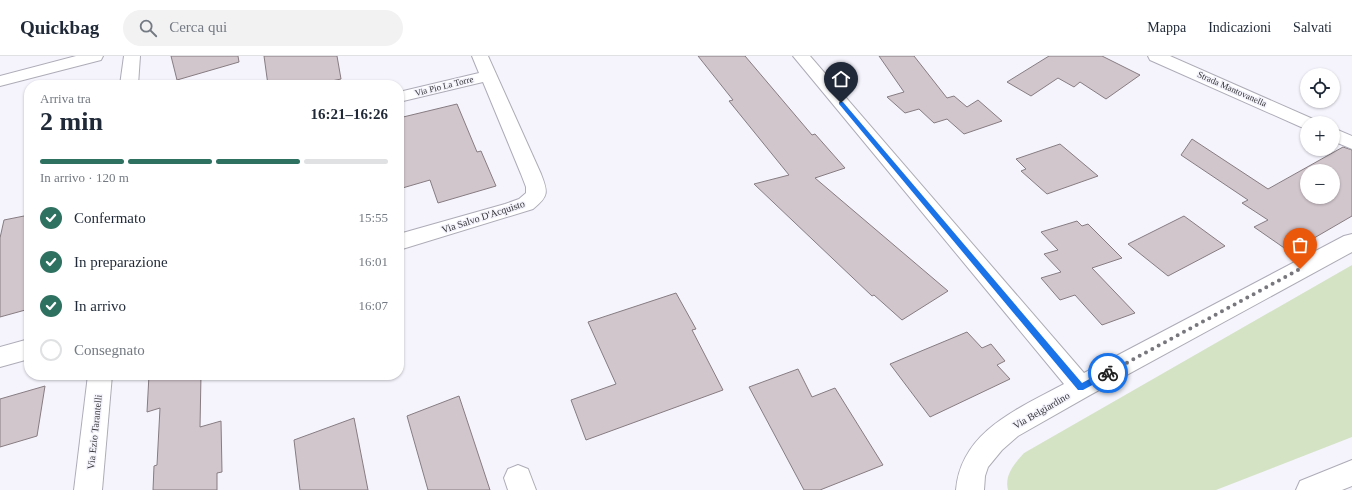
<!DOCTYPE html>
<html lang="it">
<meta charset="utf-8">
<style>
:root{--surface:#fff;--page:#f2f2f3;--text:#1f2937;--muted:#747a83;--line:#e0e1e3;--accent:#2f7161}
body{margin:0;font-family:"Times New Roman",serif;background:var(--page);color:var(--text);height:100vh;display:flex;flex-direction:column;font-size:15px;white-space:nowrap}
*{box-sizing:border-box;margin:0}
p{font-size:13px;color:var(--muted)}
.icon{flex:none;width:22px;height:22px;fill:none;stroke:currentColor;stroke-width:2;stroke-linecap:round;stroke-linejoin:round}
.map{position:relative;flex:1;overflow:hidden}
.side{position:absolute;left:24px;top:24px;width:380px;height:300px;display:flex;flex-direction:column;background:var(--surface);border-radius:16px;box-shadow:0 1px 3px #0004}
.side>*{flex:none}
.fabs{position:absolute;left:1300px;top:12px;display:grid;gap:8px}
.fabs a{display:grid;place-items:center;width:40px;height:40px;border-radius:50%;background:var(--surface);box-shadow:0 1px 3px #0004;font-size:20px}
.pin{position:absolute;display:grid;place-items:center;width:34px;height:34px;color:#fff;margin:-41px -17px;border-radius:50% 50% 50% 0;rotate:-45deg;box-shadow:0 0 4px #0007}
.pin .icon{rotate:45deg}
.courier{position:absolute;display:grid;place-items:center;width:40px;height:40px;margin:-20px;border:3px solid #1a73e8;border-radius:50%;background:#fff;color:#222;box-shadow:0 1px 5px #0007}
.head em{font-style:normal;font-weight:700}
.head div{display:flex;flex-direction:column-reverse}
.head{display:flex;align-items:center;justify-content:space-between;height:68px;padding:0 16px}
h1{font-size:26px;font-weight:700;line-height:30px}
.bar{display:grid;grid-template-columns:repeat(4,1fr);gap:6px 4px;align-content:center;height:48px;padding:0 16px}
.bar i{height:5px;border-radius:3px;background:var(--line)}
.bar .on{background:var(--accent)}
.bar p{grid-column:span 4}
ol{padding:0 16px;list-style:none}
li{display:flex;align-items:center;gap:12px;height:44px}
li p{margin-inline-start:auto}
li .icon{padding:4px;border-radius:50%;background:var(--accent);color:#fff;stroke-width:4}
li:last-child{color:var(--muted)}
li i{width:22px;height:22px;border:2px solid var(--line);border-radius:50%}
header{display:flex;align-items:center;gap:24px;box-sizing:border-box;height:56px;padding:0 20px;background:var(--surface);border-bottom:1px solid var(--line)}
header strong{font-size:19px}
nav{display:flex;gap:22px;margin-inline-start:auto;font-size:14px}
.search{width:280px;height:36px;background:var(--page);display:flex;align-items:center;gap:10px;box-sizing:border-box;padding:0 14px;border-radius:22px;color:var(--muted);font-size:15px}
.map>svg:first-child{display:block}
.green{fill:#d5e3c5}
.building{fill:#d2c6cd;stroke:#867c81;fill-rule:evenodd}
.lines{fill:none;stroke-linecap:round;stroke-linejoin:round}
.minor-casing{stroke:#adacb7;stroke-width:2}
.minor{fill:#fff;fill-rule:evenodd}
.route{fill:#1a73e8}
.done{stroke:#78777d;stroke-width:4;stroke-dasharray:0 7.2}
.labels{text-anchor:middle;stroke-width:3;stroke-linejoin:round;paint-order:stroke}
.far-street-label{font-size:9px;fill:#343438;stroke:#f5f4fd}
.street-label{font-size:10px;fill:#343438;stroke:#f5f4fd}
</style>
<header>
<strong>Quickbag</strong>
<div class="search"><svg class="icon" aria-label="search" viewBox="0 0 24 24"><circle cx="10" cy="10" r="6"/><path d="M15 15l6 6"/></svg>Cerca qui</div>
<nav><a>Mappa</a><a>Indicazioni</a><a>Salvati</a></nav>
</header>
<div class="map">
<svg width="1352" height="434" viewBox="0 0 1352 434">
<rect width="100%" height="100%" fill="#f5f4fd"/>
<path class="green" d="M1352,209V381L1216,434H1008C1004,419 1015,407 1024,397Z"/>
<g class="building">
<polygon points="171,0 238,0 239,6 177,24"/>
<polygon points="264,0 337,0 341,23 313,29 268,29"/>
<polygon points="698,0 745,0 812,79 815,78 845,112 815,122 948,235 902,264 874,239 872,240 754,128 789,119 729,45 733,44"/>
<polygon points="879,0 914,0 947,42 954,40 967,51 978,44 1002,65 964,78 947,63 934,67 919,53 905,57 887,41 904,36"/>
<polygon points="1049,0 1102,0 1140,19 1106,43 1080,26 1074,31 1058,22 1031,40 1007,26"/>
<polygon points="457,48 477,96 481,95 496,130 438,147 430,124 399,133 399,62"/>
<path d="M1192,83L1268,133L1343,91L1352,94V160L1290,196L1254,171L1268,164L1242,147L1248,144L1181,99ZM1307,115H1333V141H1307Z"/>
<polygon points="1060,88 1098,120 1047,138 1021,115 1026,113 1016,103"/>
<polygon points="29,159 29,253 0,261 0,182 4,164"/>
<polygon points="1184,160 1225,190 1168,220 1128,188"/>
<polygon points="1077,165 1082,170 1088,168 1122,202 1092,212 1135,257 1102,269 1075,239 1060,244 1041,222 1061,216 1044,198 1058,194 1041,176"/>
<polygon points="676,237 696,273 692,274 723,334 586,384 571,344 616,328 588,266"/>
<polygon points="967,276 982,292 991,288 1005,305 997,309 1010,323 930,361 890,308"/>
<polygon points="798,313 812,341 835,332 883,409 820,434 804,434 749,331"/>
<polygon points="149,319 201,319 200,371 221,365 222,416 217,417 217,434 153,434 154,410 157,409 160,352 147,356"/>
<polygon points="45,330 37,380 0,391 0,343"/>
<polygon points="459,340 490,434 428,434 407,360"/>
<polygon points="354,362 368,434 300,434 294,384"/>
</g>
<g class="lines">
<g class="minor-casing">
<g id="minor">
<polygon points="76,0 103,0 101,4 0,30 0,20"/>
<polygon points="124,0 140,0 138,29 120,29"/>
<path d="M472,0H488L541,118C548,136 549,140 533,153L399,194V178L505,148L519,143L526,137V131L521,118L483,26L399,46V36L479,17Z"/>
<path d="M793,0H810L1084,317L1344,180L1352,178V196L1090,339L1018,380L1002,394L988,411L985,420L984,434H956C961,375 1018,353 1064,328Z"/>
<polygon points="1148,0 1170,0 1313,63 1316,67 1307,67 1307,73 1301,71 1150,4"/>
<polygon points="1333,72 1352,80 1352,93 1333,85"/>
<polygon points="29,283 29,303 0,311 0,291"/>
<polygon points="88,319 112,319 102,434 74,434"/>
<polygon points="1352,404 1352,430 1342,434 1296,434 1300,425"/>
<polygon points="518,409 528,413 536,434 508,434 504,422 508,413"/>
</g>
</g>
<use href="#minor" class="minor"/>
</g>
<polygon class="route" points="839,46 843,46 1082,327 1108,313 1112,317 1111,319 1083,334 1078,334 839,48"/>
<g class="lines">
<polyline class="done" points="1108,317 1300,213"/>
</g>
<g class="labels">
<g class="far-street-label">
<text transform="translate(444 30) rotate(-14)" y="3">Via Pio La Torre</text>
<text transform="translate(1232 33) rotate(24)" y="3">Strada Mantovanella</text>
</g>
<g class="street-label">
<text transform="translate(483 160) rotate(-18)" y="4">Via Salvo D'Acquisto</text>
<text transform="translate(1041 354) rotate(-30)" y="4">Via Belgiardino</text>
<text transform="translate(94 376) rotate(-84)" y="4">Via Ezio Tarantelli</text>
</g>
</g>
</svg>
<div class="fabs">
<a><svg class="icon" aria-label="locate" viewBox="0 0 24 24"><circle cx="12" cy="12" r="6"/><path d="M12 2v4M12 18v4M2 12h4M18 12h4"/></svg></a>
<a>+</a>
<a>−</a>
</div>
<div class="pin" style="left:1300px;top:213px;background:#ea580c"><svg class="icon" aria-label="bag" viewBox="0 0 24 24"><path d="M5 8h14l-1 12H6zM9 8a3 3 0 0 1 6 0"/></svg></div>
<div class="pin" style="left:841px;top:47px;background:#1f2937"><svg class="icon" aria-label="home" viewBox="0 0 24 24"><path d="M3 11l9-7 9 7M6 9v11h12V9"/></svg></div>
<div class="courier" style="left:1108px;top:317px"><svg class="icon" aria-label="bike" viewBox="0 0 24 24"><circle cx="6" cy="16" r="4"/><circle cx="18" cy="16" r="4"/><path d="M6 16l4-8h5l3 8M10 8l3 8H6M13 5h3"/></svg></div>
<section class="side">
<div class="head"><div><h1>2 min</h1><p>Arriva tra</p></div><em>16:21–16:26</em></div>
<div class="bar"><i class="on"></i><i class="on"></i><i class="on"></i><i></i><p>In arrivo · 120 m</p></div>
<ol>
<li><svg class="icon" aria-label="check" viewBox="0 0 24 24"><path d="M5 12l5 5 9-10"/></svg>Confermato<p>15:55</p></li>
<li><svg class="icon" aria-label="check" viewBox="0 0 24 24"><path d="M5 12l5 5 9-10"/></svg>In preparazione<p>16:01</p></li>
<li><svg class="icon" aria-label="check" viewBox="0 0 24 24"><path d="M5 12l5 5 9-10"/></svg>In arrivo<p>16:07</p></li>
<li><i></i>Consegnato</li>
</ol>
</section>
</div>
